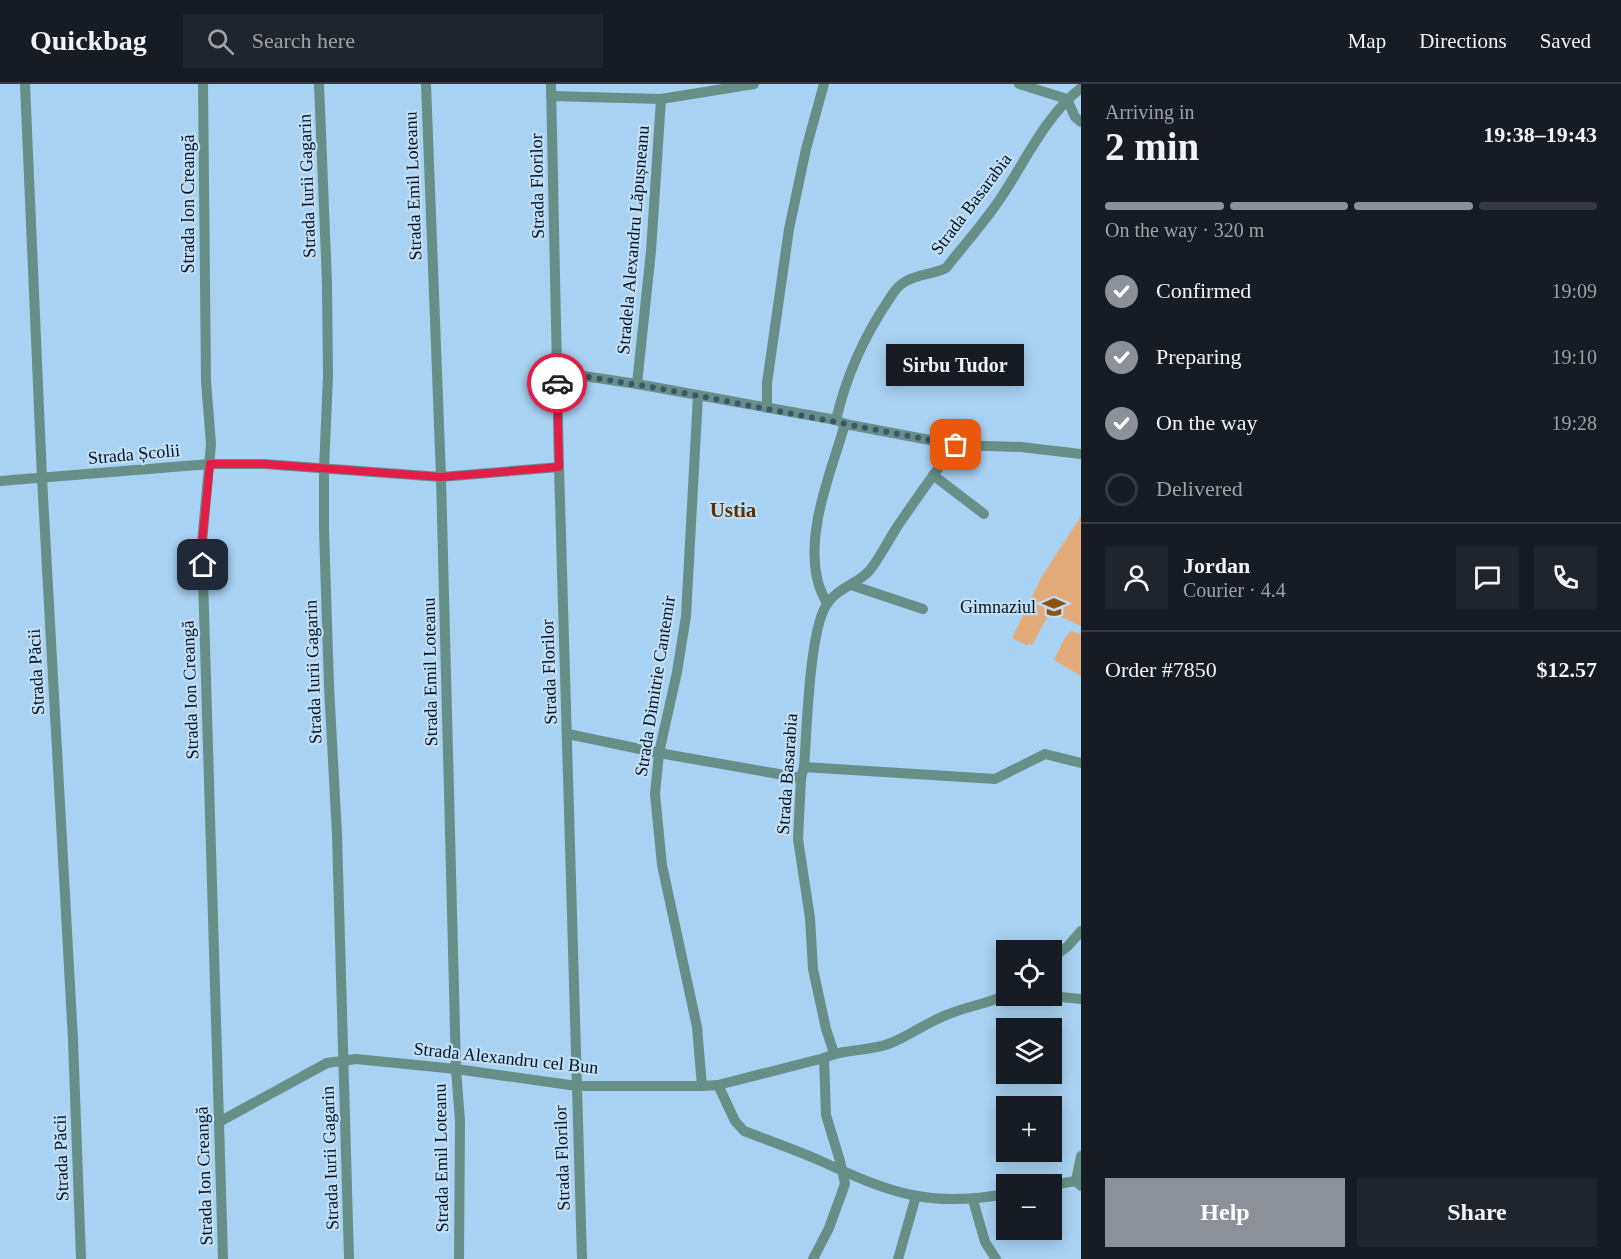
<!DOCTYPE html>
<meta charset="utf-8">
<style>
:root{--surface:#171b24;--page:#20242c;--text:#f1f3f6;--muted:#9ea1a6;--line:#363941;--accent:#8c9099}
body{margin:0;font-family:"Times New Roman",serif;background:var(--page);color:var(--text);height:100vh;display:flex;flex-direction:column;font-size:22px;white-space:nowrap}
*{box-sizing:border-box;margin:0}
p{font-size:20px;color:var(--muted)}
.icon{flex:none;width:33px;height:33px;fill:none;stroke:currentColor;stroke-width:2;stroke-linecap:round;stroke-linejoin:round}
.map{position:relative;flex:1;overflow:hidden}
.side{display:flex;flex-direction:column;background:var(--surface);width:540px}
.side>*{flex:none}
.controls{position:absolute;left:996px;top:856px;display:grid;gap:12px}
.controls a{display:grid;place-items:center;width:66px;height:66px;border-radius:0px;background:var(--surface);box-shadow:0 3px 15px #0003;font-size:30px}
.pin{position:absolute;display:grid;place-items:center;width:51px;height:51px;color:#fff;margin:-26px;border-radius:12px;box-shadow:0 3px 9px #0006}
.courier{position:absolute;display:grid;place-items:center;width:60px;height:60px;margin:-30px;border:4px solid #e11d48;border-radius:50%;background:#fff;color:#222;box-shadow:0 2px 8px #0007}
.bubble{position:absolute;height:42px;border-radius:0px;background:var(--surface);box-shadow:0 3px 15px #0003;font-size:20px;font-weight:700;line-height:42px;text-align:center}
.overview em{font-style:normal;font-weight:700}
.overview div{display:flex;flex-direction:column-reverse}
.overview{display:flex;align-items:center;justify-content:space-between;height:102px;padding:0 24px}
h1{font-size:39px;font-weight:700;line-height:45px}
.bar{display:grid;grid-template-columns:repeat(4,1fr);gap:9px 6px;align-content:center;height:72px;padding:0 24px}
.bar i{height:8px;border-radius:4px;background:var(--line)}
.bar .current{background:var(--accent)}
.bar p{grid-column:span 4}
.line{display:flex;align-items:center;gap:15px;padding:0 24px;border-top:2px solid var(--line)}
.line div{flex:1}
.round{display:grid;place-items:center;flex:none;width:63px;height:63px;border-radius:0px;background:var(--page)}
ol{padding:0 24px;list-style:none}
li{display:flex;align-items:center;gap:18px;height:66px}
li p{margin-inline-start:auto}
li .icon{padding:6px;border-radius:50%;background:var(--accent);color:#fff;stroke-width:4}
li:last-child{color:var(--muted)}
li i{width:33px;height:33px;border:3px solid var(--line);border-radius:50%}
.button{display:flex;gap:12px;margin-top:auto;padding:12px 24px}
.button a{flex:1;height:69px;border-radius:0px;background:var(--accent);color:#fff;font-size:24px;font-weight:700;line-height:69px;text-align:center}
.button a+a{background:var(--page);color:var(--text)}
header{display:flex;align-items:center;gap:36px;box-sizing:border-box;height:84px;padding:0 30px;background:var(--surface);border-bottom:2px solid var(--line)}
header strong{font-size:28px}
nav{display:flex;gap:33px;margin-inline-start:auto;font-size:21px}
.search{width:420px;height:54px;background:var(--page);display:flex;align-items:center;gap:15px;box-sizing:border-box;padding:0 21px;border-radius:0px;color:var(--muted);font-size:22px}
main{display:flex;flex:1;min-height:0}
.map>svg:first-child{display:block}
.green{fill:#e4ab7a}
.lines{fill:none;stroke-linecap:round;stroke-linejoin:round}
.minor{stroke:#658f87;stroke-width:10}
.done{stroke:#3b566c;stroke-width:6;stroke-dasharray:0 10.8}
.route{stroke:#e11d48;stroke-width:8}
.labels{text-anchor:middle;stroke-width:4.5;stroke-linejoin:round;paint-order:stroke}
.street-label{font-size:18px;fill:#001323;stroke:#c1def4}
.poi-label{font-size:18px;fill:#001323;stroke:#c1def4;text-anchor:end}
.quarter-label{font-size:21px;font-weight:bold;fill:#593103;stroke:#c1def4}
</style>
<header>
<strong>Quickbag</strong>
<div class="search"><svg class="icon" aria-label="search" viewBox="0 0 24 24"><circle cx="10" cy="10" r="6"/><path d="M15 15l6 6"/></svg>Search here</div>
<nav><a>Map</a><a>Directions</a><a>Saved</a></nav>
</header>
<main>
<div class="map">
<svg width="1081" height="1175" viewBox="0 0 1081 1175">
<rect width="100%" height="100%" fill="#a8d2f3"/>
<g class="green">
<polygon points="1081,432 1081,542 1050,528 1032,561 1029,559 1028,562 1012,554 1042,492"/>
<polygon points="1071,547 1081,550 1081,592 1054,576 1064,555"/>
</g>
<g class="lines">
<g class="minor">
<polyline points="25,0 42,394 73,956 81,1175"/>
<polyline points="203,0 206,297 211,360 202,459 223,1175"/>
<polyline points="319,0 327,199 328,293 324,385 324,446 329,602 337,751 349,1175"/>
<polyline points="426,0 441,393 456,985 460,1037 459,1175"/>
<polyline points="551,0 559,383 582,1175"/>
<polyline points="1019,0 1067,15 1075,33 1081,38"/>
<polyline points="551,12 661,15 754,0"/>
<polyline points="557,288 637,300 836,336 845,340 956,361 1021,363 1081,370"/>
<polyline points="637,300 651,167 661,15"/>
<polyline points="698,311 686,532 677,588 659,669 655,710 662,781 697,943 702,1002"/>
<polyline points="767,324 767,299 789,145 806,65 824,0"/>
<path d="M836,336C846,293 863,254 888,217C892,211 896,203 903,199C915,190 932,191 946,184C964,161 984,139 1000,115C1025,78 1045,32 1081,4"/>
<polyline points="933,391 984,430"/>
<polyline points="0,397 210,380 264,380 441,393 559,383"/>
<polyline points="851,501 923,525"/>
<path d="M827,520C824,513 820,506 818,498C805,448 831,388 845,340"/>
<polyline points="568,650 659,669 801,694"/>
<polyline points="804,683 995,695 1045,670 1081,679"/>
<polyline points="1052,874 1068,862 1081,847"/>
<polyline points="1051,912 1081,915"/>
<path d="M834,969L826,945L813,885L810,834L798,755L801,694L804,683C807,647 809,546 827,520C837,504 858,500 870,486C880,473 888,457 897,443C916,415 935,388 956,361"/>
<path d="M718,1001L735,1037L744,1047C770,1057 796,1066 821,1077C890,1109 930,1124 1006,1110"/>
<path d="M219,1038L327,979L356,975L456,985L577,1002H702L718,1001L824,974C844,964 869,968 891,959C911,951 929,937 949,930C968,922 987,920 1006,911"/>
<polyline points="1081,1072 1076,1097 1081,1102"/>
<polyline points="1052,1101 1076,1097"/>
<polyline points="973,1116 985,1158 996,1175"/>
<polyline points="813,1175 829,1144 845,1100 840,1077 826,1031 824,974"/>
<polyline points="898,1175 916,1112"/>
</g>
</g>
<g class="lines">
<polyline class="done" points="557,299 557,288 657,304 956,361"/>
<polyline class="route" points="203,481 202,459 210,380 264,380 441,393 559,383 557,299"/>
</g>
<defs>
<g id="school-bare" transform="scale(1.8)"><path d="M0-5L7-2L0 1L-7-2ZM-4 1L0 2.5L4 1V4Q0 6-4 4Z" fill="#8d520f" stroke="#c1def4" stroke-width="2.5" paint-order="stroke"/></g>
</defs>
<g fill-rule="evenodd">
<use href="#school-bare" x="1054" y="523"/>
</g>
<g class="labels">
<g class="street-label">
<text transform="translate(307 102) rotate(-92)" y="6">Strada Iurii Gagarin</text>
<text transform="translate(413 102) rotate(-92)" y="6">Strada Emil Loteanu</text>
<text transform="translate(537 102) rotate(-91)" y="6">Strada Florilor</text>
<text transform="translate(188 120) rotate(-90)" y="6">Strada Ion Creangă</text>
<text transform="translate(971 120) rotate(-53)" y="6">Strada Basarabia</text>
<text transform="translate(633 156) rotate(-85)" y="6">Stradela Alexandru Lăpușneanu</text>
<text transform="translate(134 370) rotate(-5)" y="6">Strada Școlii</text>
<text transform="translate(36 588) rotate(-93)" y="6">Strada Păcii</text>
<text transform="translate(313 588) rotate(-92)" y="6">Strada Iurii Gagarin</text>
<text transform="translate(430 588) rotate(-91)" y="6">Strada Emil Loteanu</text>
<text transform="translate(549 588) rotate(-92)" y="6">Strada Florilor</text>
<text transform="translate(655 602) rotate(-81)" y="6">Strada Dimitrie Cantemir</text>
<text transform="translate(190 606) rotate(-92)" y="6">Strada Ion Creangă</text>
<text transform="translate(787 690) rotate(-86)" y="6">Strada Basarabia</text>
<text transform="translate(506 974) rotate(6)" y="6">Strada Alexandru cel Bun</text>
<text transform="translate(61 1074) rotate(-92)" y="6">Strada Păcii</text>
<text transform="translate(330 1074) rotate(-92)" y="6">Strada Iurii Gagarin</text>
<text transform="translate(441 1074) rotate(-91)" y="6">Strada Emil Loteanu</text>
<text transform="translate(562 1074) rotate(-92)" y="6">Strada Florilor</text>
<text transform="translate(204 1092) rotate(-92)" y="6">Strada Ion Creangă</text>
</g>
<g class="poi-label">
<text x="1036" y="529">Gimnaziul</text>
</g>
<g class="quarter-label">
<text x="733" y="433">Ustia</text>
</g>
</g>
</svg>
<div class="controls">
<a><svg class="icon" aria-label="locate" viewBox="0 0 24 24"><circle cx="12" cy="12" r="6"/><path d="M12 2v4M12 18v4M2 12h4M18 12h4"/></svg></a>
<a><svg class="icon" aria-label="layers" viewBox="0 0 24 24"><path d="M12 4l9 5-9 5-9-5zM3 14l9 5 9-5"/></svg></a>
<a>+</a>
<a>−</a>
</div>
<div class="pin" style="left:956px;top:361px;background:#ea580c"><svg class="icon" aria-label="bag" viewBox="0 0 24 24"><path d="M5 8h14l-1 12H6zM9 8a3 3 0 0 1 6 0"/></svg></div>
<div class="pin" style="left:203px;top:481px;background:#1f2937"><svg class="icon" aria-label="home" viewBox="0 0 24 24"><path d="M3 11l9-7 9 7M6 9v11h12V9"/></svg></div>
<div class="courier" style="left:557px;top:299px"><svg class="icon" aria-label="car" viewBox="0 0 24 24"><path d="M5 17H2v-5l4-1 3-4h7l3 4 3 1v5h-3M9 17h6M6 11h13"/><circle cx="7" cy="17" r="2"/><circle cx="17" cy="17" r="2"/></svg></div>
<div class="bubble" style="left:886px;top:260px;width:138px">Sirbu Tudor</div>
</div>
<section class="side">
<div class="overview"><div><h1>2 min</h1><p>Arriving in</p></div><em>19:38–19:43</em></div>
<div class="bar"><i class="current"></i><i class="current"></i><i class="current"></i><i></i><p>On the way · 320 m</p></div>
<ol>
<li><svg class="icon" aria-label="check" viewBox="0 0 24 24"><path d="M5 12l5 5 9-10"/></svg>Confirmed<p>19:09</p></li>
<li><svg class="icon" aria-label="check" viewBox="0 0 24 24"><path d="M5 12l5 5 9-10"/></svg>Preparing<p>19:10</p></li>
<li><svg class="icon" aria-label="check" viewBox="0 0 24 24"><path d="M5 12l5 5 9-10"/></svg>On the way<p>19:28</p></li>
<li><i></i>Delivered</li>
</ol>
<div class="line" style="height:108px"><a class="round"><svg class="icon" aria-label="person" viewBox="0 0 24 24"><circle cx="12" cy="8" r="4"/><path d="M4 21q1-7 8-7t8 7"/></svg></a><div><b>Jordan</b><p>Courier · 4.4</p></div><a class="round"><svg class="icon" aria-label="chat" viewBox="0 0 24 24"><path d="M4 5h16v11H9l-5 4z"/></svg></a><a class="round"><svg class="icon" aria-label="phone" viewBox="0 0 24 24"><path d="M5 4h4l2 5-3 2q2 4 5 5l2-3 5 2v4C11 20 4 13 5 4z"/></svg></a></div>
<div class="line" style="height:78px"><div>Order #7850</div><b>$12.57</b></div>
<div class="button"><a>Help</a><a>Share</a></div>
</section>
</main>
